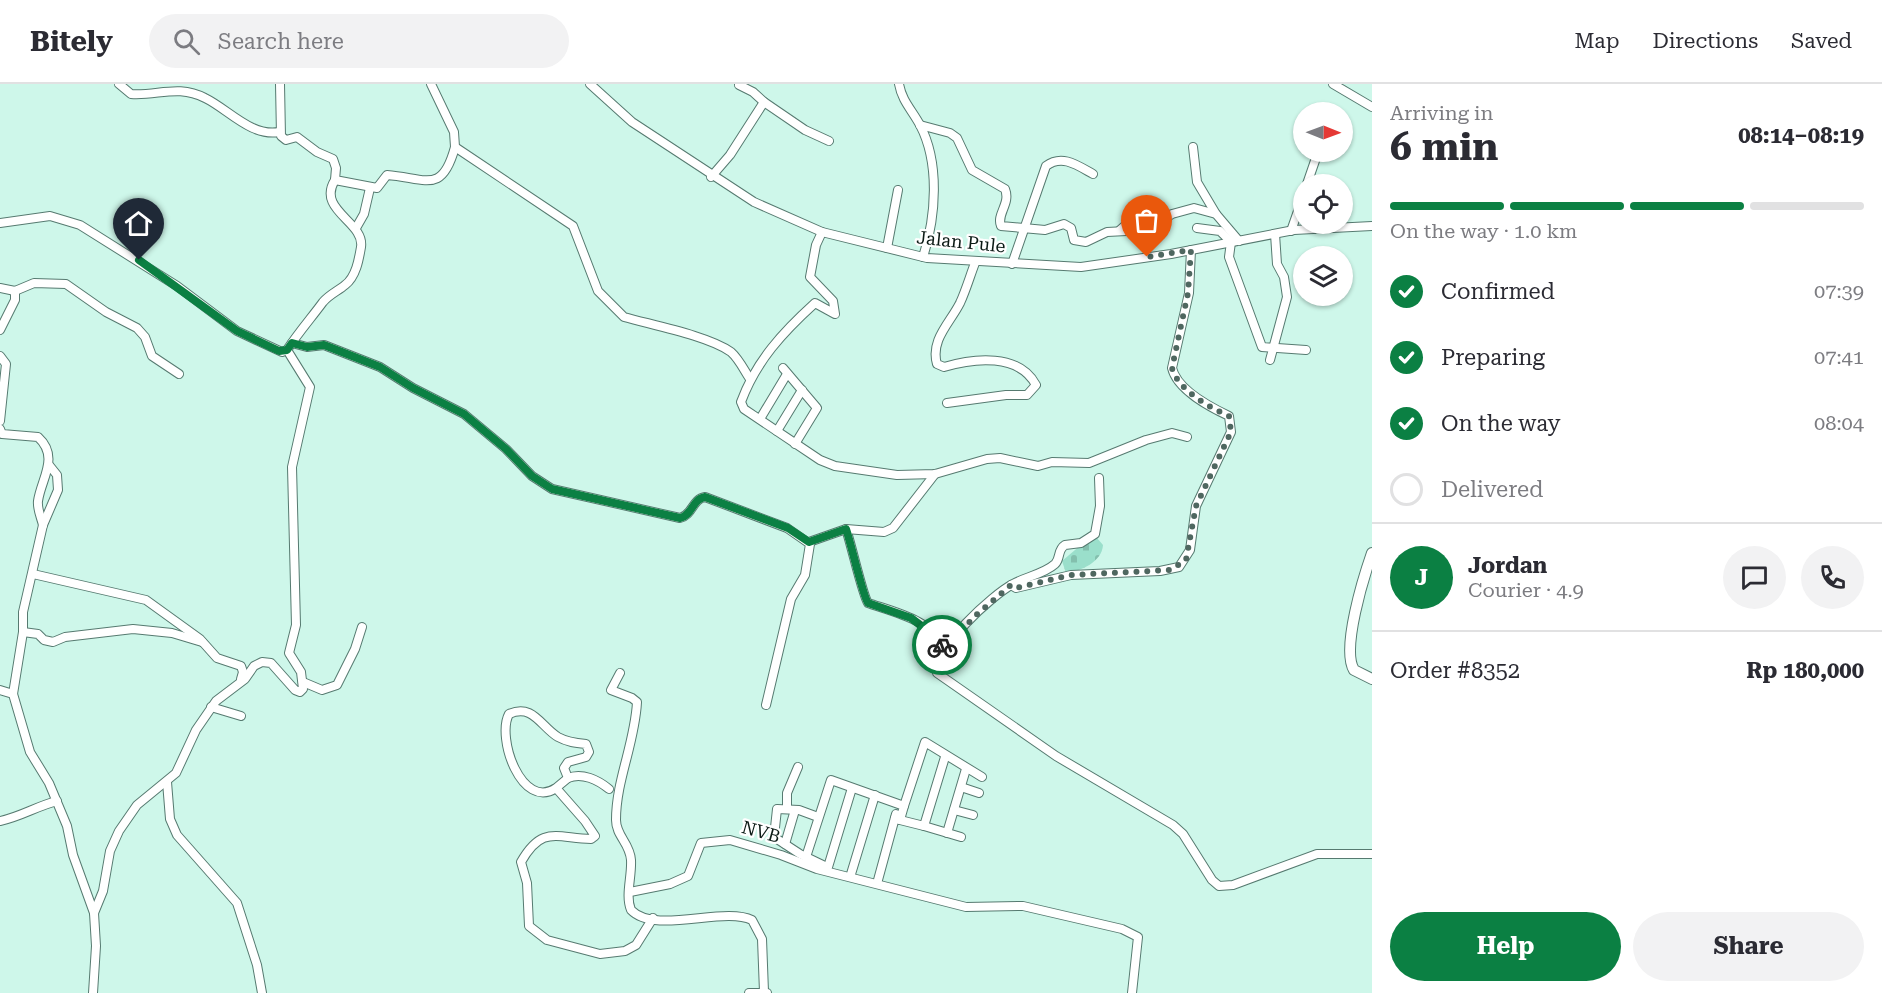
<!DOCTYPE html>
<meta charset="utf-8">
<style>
:root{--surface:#fff;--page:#f2f2f3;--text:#2b2b33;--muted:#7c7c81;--line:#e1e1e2;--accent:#0b8043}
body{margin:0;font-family:"Roboto Serif",serif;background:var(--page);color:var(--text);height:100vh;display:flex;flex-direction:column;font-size:22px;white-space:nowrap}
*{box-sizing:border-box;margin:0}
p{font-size:20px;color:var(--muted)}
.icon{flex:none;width:33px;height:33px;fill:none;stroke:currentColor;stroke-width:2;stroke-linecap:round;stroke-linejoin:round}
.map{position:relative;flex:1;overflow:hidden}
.drawer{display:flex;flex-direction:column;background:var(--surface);width:510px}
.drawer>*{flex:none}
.needle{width:39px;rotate:91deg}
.tools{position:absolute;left:1293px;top:18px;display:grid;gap:12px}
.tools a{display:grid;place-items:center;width:60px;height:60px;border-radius:50%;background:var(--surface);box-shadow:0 2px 4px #0004;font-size:30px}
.pin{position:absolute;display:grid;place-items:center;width:51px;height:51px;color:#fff;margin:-62px -26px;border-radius:50% 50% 50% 0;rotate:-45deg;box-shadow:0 0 6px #0007}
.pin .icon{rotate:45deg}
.courier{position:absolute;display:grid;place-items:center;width:60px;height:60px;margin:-30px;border:4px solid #0b8043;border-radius:50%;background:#fff;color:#222;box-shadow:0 2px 8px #0007}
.head em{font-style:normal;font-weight:700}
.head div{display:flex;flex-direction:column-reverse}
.head{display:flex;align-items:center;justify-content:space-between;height:102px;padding:0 18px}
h1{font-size:39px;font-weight:700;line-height:45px}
.bar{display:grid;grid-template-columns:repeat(4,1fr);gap:9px 6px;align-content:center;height:72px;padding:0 18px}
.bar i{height:8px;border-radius:4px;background:var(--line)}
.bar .selected{background:var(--accent)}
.bar p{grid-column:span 4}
.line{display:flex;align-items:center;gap:15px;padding:0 18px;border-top:2px solid var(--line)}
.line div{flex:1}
.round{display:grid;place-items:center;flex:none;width:63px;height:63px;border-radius:32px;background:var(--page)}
ol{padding:0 18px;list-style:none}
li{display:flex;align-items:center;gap:18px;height:66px}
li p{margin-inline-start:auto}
li .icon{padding:6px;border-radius:50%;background:var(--accent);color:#fff;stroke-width:4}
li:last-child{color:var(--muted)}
li i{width:33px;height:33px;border:3px solid var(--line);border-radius:50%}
.button{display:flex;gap:12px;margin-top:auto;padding:12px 18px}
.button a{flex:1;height:69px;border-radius:36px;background:var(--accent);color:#fff;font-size:24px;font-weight:700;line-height:69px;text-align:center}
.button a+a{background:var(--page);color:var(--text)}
header{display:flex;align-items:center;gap:36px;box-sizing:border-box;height:84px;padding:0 30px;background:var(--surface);border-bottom:2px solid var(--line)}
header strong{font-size:28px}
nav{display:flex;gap:33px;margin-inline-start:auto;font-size:21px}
.search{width:420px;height:54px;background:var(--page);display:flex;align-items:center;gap:15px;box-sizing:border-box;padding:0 21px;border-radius:33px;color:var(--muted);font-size:22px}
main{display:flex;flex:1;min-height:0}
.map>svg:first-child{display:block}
.cemetery{fill:url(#cemetery-stones)}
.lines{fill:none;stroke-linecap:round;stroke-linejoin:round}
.minor-casing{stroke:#567a70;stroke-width:10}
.major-casing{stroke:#567a70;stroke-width:12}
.minor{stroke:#fff;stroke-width:8}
.major{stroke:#fff;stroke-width:10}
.done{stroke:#4f6760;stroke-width:6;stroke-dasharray:0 10.8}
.route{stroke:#0b8043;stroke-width:8}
.labels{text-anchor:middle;stroke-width:4.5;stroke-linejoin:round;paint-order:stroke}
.street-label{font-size:18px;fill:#0b1a15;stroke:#fff}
</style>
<header>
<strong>Bitely</strong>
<div class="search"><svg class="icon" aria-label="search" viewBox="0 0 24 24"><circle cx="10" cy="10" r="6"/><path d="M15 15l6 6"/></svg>Search here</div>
<nav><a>Map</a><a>Directions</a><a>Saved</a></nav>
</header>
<main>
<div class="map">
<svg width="1372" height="909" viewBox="0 0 1372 909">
<defs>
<pattern id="cemetery-stones" width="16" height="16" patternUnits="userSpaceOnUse" patternTransform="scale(1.5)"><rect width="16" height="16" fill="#9adfcb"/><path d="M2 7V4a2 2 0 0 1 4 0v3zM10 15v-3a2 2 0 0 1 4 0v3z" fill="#83bfad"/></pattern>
</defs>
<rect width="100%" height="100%" fill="#cef7ea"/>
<path class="cemetery" d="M1097,454L1103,461C1102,478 1081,487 1066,489L1062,477L1088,455Z"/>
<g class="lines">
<g class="minor-casing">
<g id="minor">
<path d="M119,0L131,10C158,12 178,0 205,14C228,25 251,53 279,48"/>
<path d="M280,0L281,52L286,56L297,53L317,68L333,75L336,84L335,96L377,104L387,91C426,94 442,111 455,63"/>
<path d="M431,0L454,48L455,63L573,142L598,207L624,233C652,241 709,252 731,268C739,275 744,286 750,295"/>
<polyline points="590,0 632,38 754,118 822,148 927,174 1081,183 1171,170 1294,146 1372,142"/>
<path d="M899,0C902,17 912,26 920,41C940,79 936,133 923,173"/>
<polyline points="1333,0 1372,23"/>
<polyline points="739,1 753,8 764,18"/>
<path d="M920,41L950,49L957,54L972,86L1005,105C1011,120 996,130 1001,142L1045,146L1064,140L1071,144L1074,156L1086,158L1107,148L1146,146L1172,130L1194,124L1216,130L1239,157"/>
<polyline points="1193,63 1197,98 1216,130"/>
<polyline points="711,93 730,71 764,18 805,46 829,57"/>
<polyline points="1307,100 1318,68"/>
<path d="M0,139L50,132L80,141L177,202L237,247L282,268L287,266C298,249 312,233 323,218C330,210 338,207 345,201C356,193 359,175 361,163C365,138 316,126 335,96"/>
<polyline points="356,144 364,130 370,104"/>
<polyline points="1197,144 1220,147 1231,158 1229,173 1262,263 1306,266"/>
<polyline points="1120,146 1137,131"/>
<polyline points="1291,147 1304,110"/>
<path d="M822,148L816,161L810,193L833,217L835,230L815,219C783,248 756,277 741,318L744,325L820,376L835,382L897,391L935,390L987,375L1000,374L1038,382L1052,378L1089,379L1146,356L1172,349L1187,353"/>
<polyline points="887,164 898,106"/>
<path d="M1012,180L1046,82C1062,70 1077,81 1093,90"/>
<polyline points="0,204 15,207 34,199 66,200 106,228 137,244 145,253 152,272 179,290"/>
<polyline points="0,246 15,216 15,207"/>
<path d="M292,259L307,263L324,261L380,283L413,304L464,330L506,365L532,392L552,405L680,434C693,431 692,415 705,413L787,444L810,460L805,491L791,515L766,621"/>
<polyline points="0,272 6,280 0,337"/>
<polyline points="1270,276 1287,213 1284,193 1277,180 1275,150"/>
<polyline points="783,284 817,324 795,360"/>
<path d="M947,319L1006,311H1027L1036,301C1019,269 974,274 944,283L937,280C930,256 950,239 960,219C966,206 970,192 975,179"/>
<polyline points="760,335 787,290"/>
<path d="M0,345L2,350L38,353C60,373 41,395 38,417C37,425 41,433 43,441"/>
<polyline points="777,347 802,306"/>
<path d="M1099,394L1100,422L1095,450L1081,459L1065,461C1057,466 1061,474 1055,480C1044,490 1025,493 1013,500C992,511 934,564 937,589L1056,672L1173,741L1183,750L1212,796L1219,802L1233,801L1317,770H1372"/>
<polyline points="846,445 884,448 893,444 935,390"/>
<path d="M809,458L846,445C851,459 863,513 868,519C894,528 936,537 944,566"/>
<polyline points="33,490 146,516 200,555 217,574 241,582 243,588 241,595"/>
<path d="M1011,501L1016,504L1071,491L1160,487L1179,483L1190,466L1196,422L1231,348L1229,332C1210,323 1177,306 1172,284L1189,209L1191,166"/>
<polyline points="23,548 38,550 44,556 53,558 65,553 133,545 172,549 202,558"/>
<path d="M620,589L611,606L632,614L637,618C635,659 616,696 616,736C616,752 630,759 631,776C632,793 625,811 631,826C655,851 724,822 752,836L762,855L764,908"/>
<polyline points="303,598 322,606 337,601 355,565 362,543"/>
<polyline points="0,606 13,610 30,668 49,699 67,742 73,771 94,829"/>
<polyline points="13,610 23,548 23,528 43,441 58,406 57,391 49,381"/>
<polyline points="211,623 241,632"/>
<path d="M568,694C582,688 598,696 609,705"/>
<polyline points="167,698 170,735 177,751 237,819 257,881 262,909"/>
<polyline points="961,703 979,709"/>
<path d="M556,704L568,694L564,684L568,678L586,673L589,668L586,660C576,659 567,658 558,653C541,643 533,619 509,630C496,654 522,727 556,704L585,737L595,752L591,755C556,754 542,741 521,778L527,799L529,842L547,856L600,870L625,867L636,861L653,834"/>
<polyline points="904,722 925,658 982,693"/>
<polyline points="787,724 787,709 798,683"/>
<polyline points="954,726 973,731"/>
<polyline points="818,733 799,726 777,725 774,753 800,770 827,783"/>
<polyline points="900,736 924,742 945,673"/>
<path d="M0,737C20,733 37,722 57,717"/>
<polyline points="924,742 961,753"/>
<polyline points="947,749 966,685"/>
<polyline points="785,760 795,726"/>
<polyline points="806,773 831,696 904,722 900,736 895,734"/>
<polyline points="828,783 852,704"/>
<polyline points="851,790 875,711"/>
<polyline points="878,796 896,730"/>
<polyline points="630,808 670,800 688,792 701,759 730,756 781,771 817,785 966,823 1023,822 1122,845 1138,853 1132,909"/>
<polyline points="93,909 96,862 94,829 103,807 110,767 119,747 137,721 176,689 196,646 216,617 245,595 254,582 262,578 271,579 295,606 300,608 303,605 301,588 289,569 296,541 292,383 310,303 287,266"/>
<polyline points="749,909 767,909"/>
</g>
</g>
<g class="major-casing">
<path id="major" d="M1372,469C1364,492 1341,565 1354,586L1372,595"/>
</g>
<use href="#minor" class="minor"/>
<use href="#major" class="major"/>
</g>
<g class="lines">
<path class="done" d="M942,561L944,566L974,533L1011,501L1016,504L1071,491L1170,486L1186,476L1196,422L1231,348L1229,332C1210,324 1177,305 1172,284L1188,209L1191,166L1147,173"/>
<path class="route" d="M139,176L237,247L279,267L287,266L292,259L307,263L324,261L380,283L413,304L464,330L506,365L532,392L552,405L680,434C693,431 692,415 705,413L788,444L809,458L846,445C851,459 863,513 868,519L911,534L941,557L942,561"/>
</g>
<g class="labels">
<g class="street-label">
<text transform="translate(961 158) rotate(6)" y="6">Jalan Pule</text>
<text transform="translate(761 748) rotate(16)" y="6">NVB</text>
</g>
</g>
</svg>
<div class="tools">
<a><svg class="needle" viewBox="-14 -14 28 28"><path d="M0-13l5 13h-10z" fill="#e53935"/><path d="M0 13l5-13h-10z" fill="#7c7c81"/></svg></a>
<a><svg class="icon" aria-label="locate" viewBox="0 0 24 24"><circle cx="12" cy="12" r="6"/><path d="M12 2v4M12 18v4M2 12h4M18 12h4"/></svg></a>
<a><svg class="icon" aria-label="layers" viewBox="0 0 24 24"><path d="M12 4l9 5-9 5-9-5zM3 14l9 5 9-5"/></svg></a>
</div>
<div class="pin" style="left:1147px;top:173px;background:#ea580c"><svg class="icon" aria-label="bag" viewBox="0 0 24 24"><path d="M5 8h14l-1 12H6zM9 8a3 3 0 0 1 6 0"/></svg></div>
<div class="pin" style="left:139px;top:176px;background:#1f2937"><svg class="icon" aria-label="home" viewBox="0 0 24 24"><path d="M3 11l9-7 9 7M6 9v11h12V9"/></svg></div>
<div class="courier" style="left:942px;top:561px"><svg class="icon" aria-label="bike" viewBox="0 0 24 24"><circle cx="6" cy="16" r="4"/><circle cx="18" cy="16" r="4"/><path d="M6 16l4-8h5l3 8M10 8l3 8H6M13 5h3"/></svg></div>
</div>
<section class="drawer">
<div class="head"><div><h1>6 min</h1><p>Arriving in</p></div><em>08:14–08:19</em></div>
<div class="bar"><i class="selected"></i><i class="selected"></i><i class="selected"></i><i></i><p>On the way · 1.0 km</p></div>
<ol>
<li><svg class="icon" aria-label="check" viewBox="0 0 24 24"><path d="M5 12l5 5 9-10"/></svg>Confirmed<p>07:39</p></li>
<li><svg class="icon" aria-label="check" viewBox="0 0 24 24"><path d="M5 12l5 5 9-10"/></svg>Preparing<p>07:41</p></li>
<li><svg class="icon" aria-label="check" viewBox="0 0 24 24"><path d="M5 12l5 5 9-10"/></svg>On the way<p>08:04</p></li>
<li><i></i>Delivered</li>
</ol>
<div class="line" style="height:108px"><b class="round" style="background:var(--accent);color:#fff">J</b><div><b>Jordan</b><p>Courier · 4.9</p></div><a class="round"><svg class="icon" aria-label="chat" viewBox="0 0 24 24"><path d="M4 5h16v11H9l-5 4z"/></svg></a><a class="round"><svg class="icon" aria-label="phone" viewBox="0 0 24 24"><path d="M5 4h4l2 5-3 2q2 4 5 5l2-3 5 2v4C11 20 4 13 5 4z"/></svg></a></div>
<div class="line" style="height:78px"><div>Order #8352</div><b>Rp 180,000</b></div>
<div class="button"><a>Help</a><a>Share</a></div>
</section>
</main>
